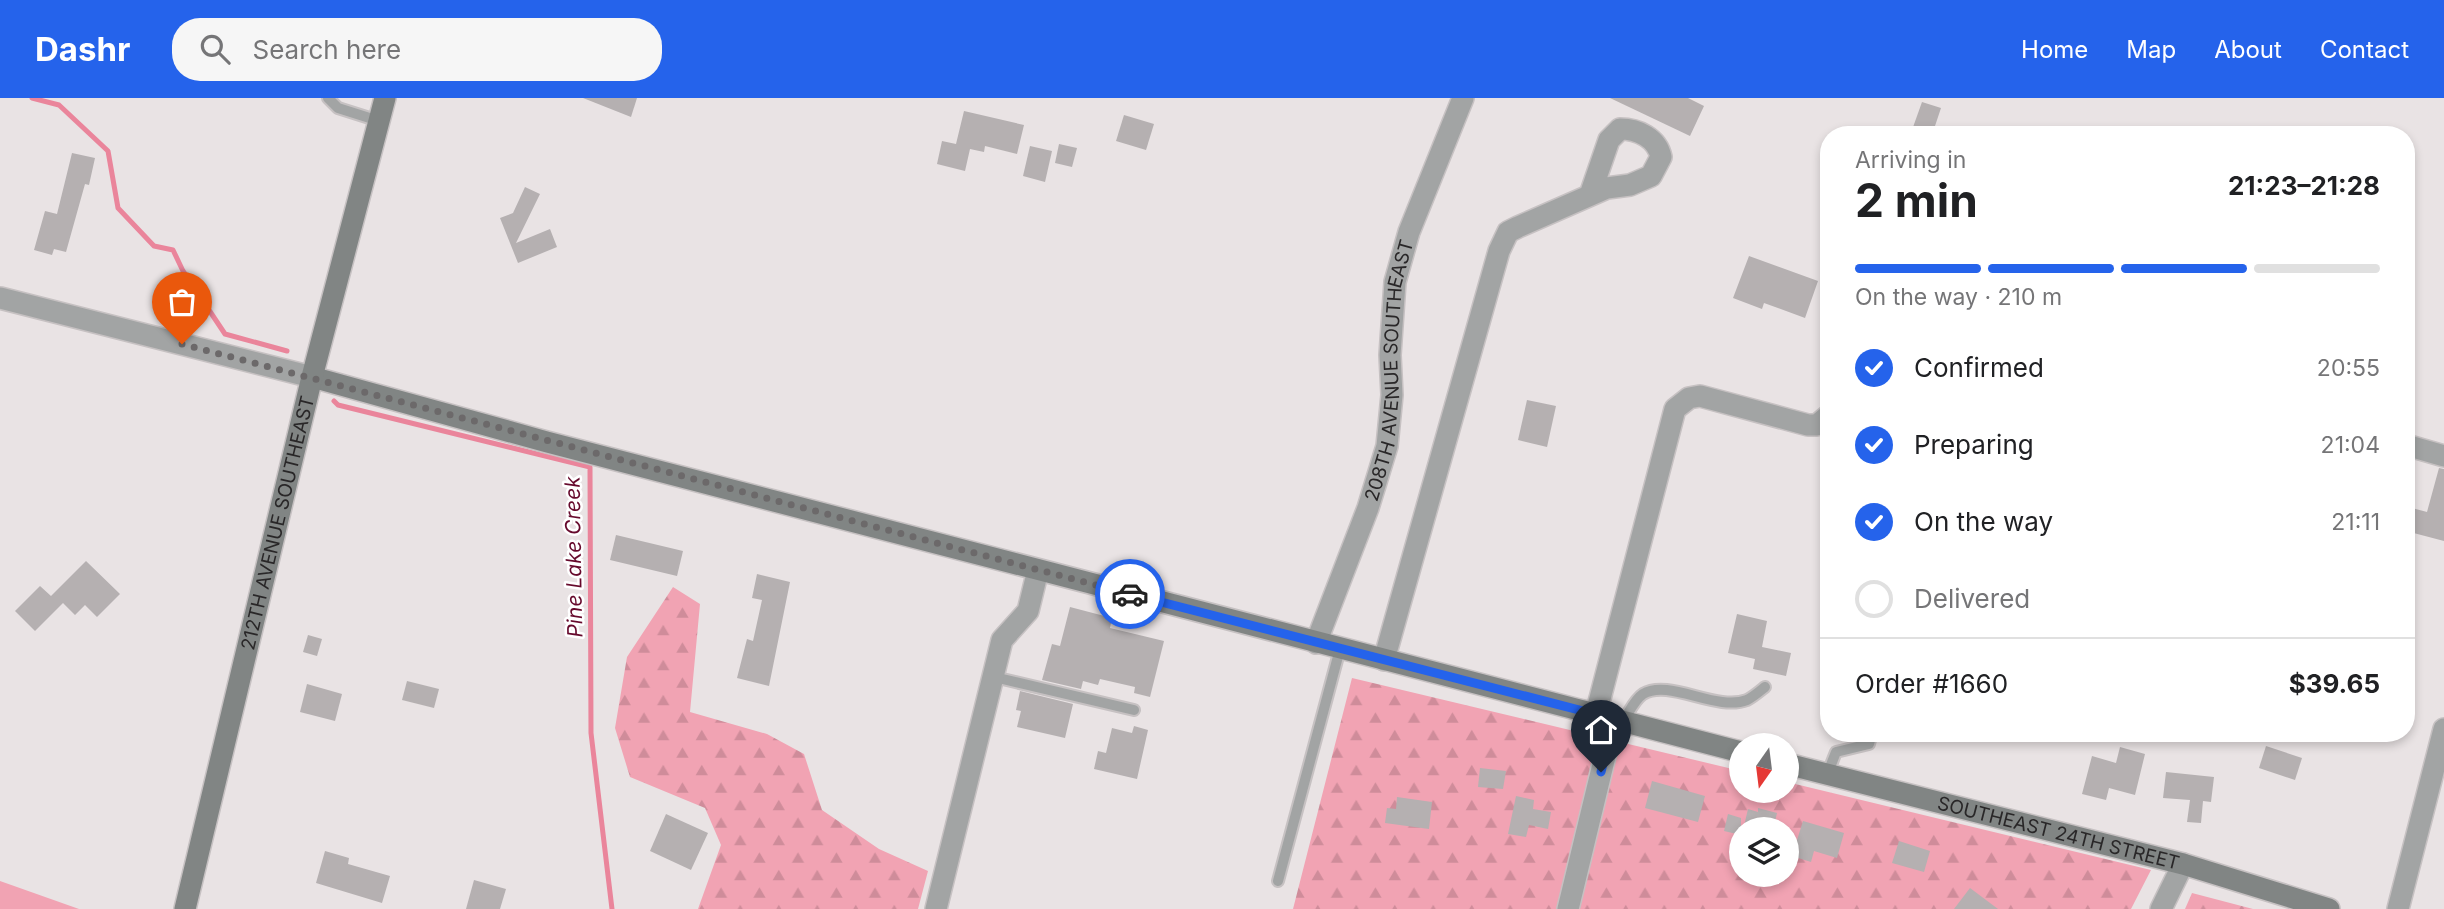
<!DOCTYPE html>
<meta charset="utf-8">
<style>
:root{--surface:#fff;--page:#f6f6f6;--text:#202124;--muted:#757577;--line:#e0e0e0;--accent:#2563eb}
body{margin:0;font-family:Inter,sans-serif;background:var(--page);color:var(--text);height:100vh;display:flex;flex-direction:column;font-size:26px;white-space:nowrap}
*{box-sizing:border-box;margin:0}
p{font-size:23px;color:var(--muted)}
.icon{flex:none;width:38px;height:38px;fill:none;stroke:currentColor;stroke-width:2;stroke-linecap:round;stroke-linejoin:round}
.map{position:relative;flex:1;overflow:hidden}
.side{position:absolute;left:1820px;top:28px;width:595px;height:616px;display:flex;flex-direction:column;background:var(--surface);border-radius:28px;box-shadow:0 4px 10px #0003}
.side>*{flex:none}
.needle{width:46px;rotate:194deg}
.fabs{position:absolute;left:1729px;top:635px;display:grid;gap:14px}
.fabs a{display:grid;place-items:center;width:70px;height:70px;border-radius:50%;background:var(--surface);box-shadow:0 4px 10px #0003;font-size:35px}
.pin{position:absolute;display:grid;place-items:center;width:60px;height:60px;color:#fff;margin:-72px -30px;border-radius:50% 50% 50% 0;rotate:-45deg;box-shadow:0 0 7px #0007}
.pin .icon{rotate:45deg}
.courier{position:absolute;display:grid;place-items:center;width:70px;height:70px;margin:-35px;border:5px solid #2563eb;border-radius:50%;background:#fff;color:#222;box-shadow:0 2px 9px #0007}
.summary em{font-style:normal;font-weight:700}
.summary div{display:flex;flex-direction:column-reverse}
.summary{display:flex;align-items:center;justify-content:space-between;height:119px;padding:0 35px}
h1{font-size:46px;font-weight:700;line-height:52px}
.bar{display:grid;grid-template-columns:repeat(4,1fr);gap:10px 7px;align-content:center;height:84px;padding:0 35px}
.bar i{height:9px;border-radius:5px;background:var(--line)}
.bar .selected{background:var(--accent)}
.bar p{grid-column:span 4}
.line{display:flex;align-items:center;gap:18px;padding:0 35px;border-top:2px solid var(--line)}
.line div{flex:1}
ol{padding:0 35px;list-style:none}
li{display:flex;align-items:center;gap:21px;height:77px}
li p{margin-inline-start:auto}
li .icon{padding:7px;border-radius:50%;background:var(--accent);color:#fff;stroke-width:4}
li:last-child{color:var(--muted)}
li i{width:38px;height:38px;border:4px solid var(--line);border-radius:50%}
header{display:flex;align-items:center;gap:42px;box-sizing:border-box;height:98px;padding:0 35px;background:var(--accent);color:#fff}
header strong{font-size:33px}
nav{display:flex;gap:38px;margin-inline-start:auto;font-size:24px}
.search{width:490px;height:63px;background:var(--page);display:flex;align-items:center;gap:18px;box-sizing:border-box;padding:0 24px;border-radius:28px;color:var(--muted);font-size:26px}
.map>svg:first-child{display:block}
.forest{fill:url(#forest-firs);fill-rule:evenodd}
.pitch{fill:#f1a3b3}
.lines{fill:none;stroke-linecap:round;stroke-linejoin:round}
.stream{stroke:#ea859b;stroke-width:5}
.building{fill:#b5b0b1}
.lane-casing{stroke:#c6c1c2;stroke-width:14}
.street-casing{stroke:#c6c1c2;stroke-width:24}
.secondary-casing{stroke:#c6c1c2;stroke-width:24}
.lane{stroke:#a2a4a4;stroke-width:10}
.street{stroke:#a2a4a4;stroke-width:21}
.secondary{stroke:#818584;stroke-width:21}
.done{stroke:#6c696a;stroke-width:7;stroke-dasharray:0 12.6}
.route{stroke:#2563eb;stroke-width:9}
.labels{text-anchor:middle;stroke-width:5;stroke-linejoin:round;paint-order:stroke}
.street-label{font-size:19px;fill:#292728;stroke:#fff}
.water-label{font-size:21px;font-style:italic;fill:#66092c;stroke:#fff}
</style>
<header>
<strong>Dashr</strong>
<div class="search"><svg class="icon" aria-label="search" viewBox="0 0 24 24"><circle cx="10" cy="10" r="6"/><path d="M15 15l6 6"/></svg>Search here</div>
<nav><a>Home</a><a>Map</a><a>About</a><a>Contact</a></nav>
</header>
<div class="map">
<svg width="2444" height="811" viewBox="0 0 2444 811">
<defs>
<pattern id="forest-firs" width="22" height="20" patternUnits="userSpaceOnUse" patternTransform="scale(1.75)"><rect width="22" height="20" fill="#f1a3b3"/><path d="M5 1l3.5 6h-7zM16 11l3.5 6h-7z" fill="#cf8c9a"/></pattern>
</defs>
<rect width="100%" height="100%" fill="#e9e3e4"/>
<g class="forest">
<polygon points="673,489 700,506 690,614 767,636 804,656 822,712 879,751 928,773 918,811 698,811 721,747 705,710 630,679 615,630 627,559"/>
<path d="M1352,580L1741,673V693H1787V684L2151,772L2131,811H1293ZM1741,732H1787V777H1741Z"/>
<polygon points="2192,795 2253,811 2185,811"/>
</g>
<polygon class="pitch" points="0,783 79,811 0,811"/>
<g class="lines">
<g class="stream">
<polyline points="32,0 59,7 108,53 118,110 154,148 173,152 183,173 225,236 287,253"/>
<polyline points="334,303 338,307 590,369 591,635 612,811"/>
</g>
</g>
<g class="building">
<polygon points="583,0 637,0 631,19"/>
<polygon points="1610,0 1688,0 1704,8 1690,38"/>
<polygon points="1922,4 1941,10 1932,37 1912,32"/>
<polygon points="964,13 1024,27 1017,56 985,48 984,54 970,51 965,73 937,66 942,43 956,46"/>
<polygon points="1124,17 1154,26 1146,52 1116,43"/>
<polygon points="1059,46 1077,50 1072,69 1055,65"/>
<polygon points="1030,48 1052,53 1045,84 1023,78"/>
<polygon points="72,55 95,60 89,87 85,86 66,154 54,151 52,157 34,152 45,113 57,116"/>
<polygon points="525,89 540,96 516,145 550,131 557,149 518,165 500,120 513,115"/>
<polygon points="1749,158 1818,183 1805,220 1764,205 1762,211 1733,200"/>
<polygon points="1527,302 1556,308 1547,349 1518,342"/>
<polygon points="2439,370 2444,371 2444,443 2406,433 2412,410 2427,414"/>
<polygon points="616,437 683,453 677,478 610,462"/>
<polygon points="86,463 120,496 97,519 85,507 75,517 63,505 35,533 15,513 40,488 51,498"/>
<polygon points="757,476 790,484 769,588 737,580 747,541 753,543 762,502 752,500"/>
<polygon points="1070,509 1112,520 1110,530 1164,543 1150,599 1134,595 1135,589 1100,581 1098,587 1083,583 1081,591 1042,582 1052,546 1060,548"/>
<polygon points="1737,516 1767,523 1762,549 1791,555 1786,578 1753,571 1755,561 1728,555"/>
<polygon points="308,537 322,541 317,558 303,554"/>
<polygon points="407,583 439,591 434,610 402,602"/>
<polygon points="307,586 342,596 335,623 300,614"/>
<polygon points="1020,593 1073,606 1065,640 1017,629 1021,613 1016,612"/>
<polygon points="1134,628 1148,632 1137,681 1094,671 1098,653 1106,655 1112,630 1132,635"/>
<polygon points="2266,648 2302,660 2295,682 2259,670"/>
<polygon points="2120,649 2145,656 2135,697 2109,690 2106,702 2082,696 2092,658 2116,665"/>
<polygon points="1480,670 1506,673 1503,691 1478,689"/>
<polygon points="2166,674 2214,679 2211,704 2203,703 2201,725 2187,724 2190,702 2163,700"/>
<polygon points="1652,683 1705,698 1698,724 1645,710"/>
<polygon points="1516,698 1534,702 1533,711 1551,714 1548,731 1529,727 1526,739 1508,736"/>
<polygon points="1397,699 1432,704 1429,731 1385,725 1387,710 1396,711"/>
<polygon points="1758,710 1777,715 1773,732 1743,732 1748,711 1758,714"/>
<polygon points="666,716 708,735 691,772 650,753"/>
<polygon points="1728,716 1741,720 1741,737 1724,733"/>
<polygon points="1803,723 1844,735 1837,760 1814,753 1811,764 1792,758"/>
<polygon points="1899,743 1930,753 1924,774 1892,765"/>
<polygon points="325,753 349,760 348,766 390,778 382,805 316,785"/>
<polygon points="474,782 506,791 500,811 466,811"/>
<polygon points="1970,790 1998,811 1954,811"/>
</g>
<g class="lines">
<g class="lane-casing">
<g id="lane">
<polyline points="328,0 338,10 379,23"/>
<polyline points="994,579 1134,612"/>
<path d="M1623,623C1629,615 1634,602 1643,596C1669,580 1716,614 1747,602C1753,599 1760,593 1765,589"/>
<polyline points="1827,677 1836,654 1869,646 1872,635"/>
<polyline points="1278,783 1340,551"/>
</g>
</g>
<g class="street-casing">
<g id="street">
<polyline points="0,200 312,279"/>
<polyline points="2406,347 2444,358"/>
<path id="s1" d="M1316,545L1368,410L1387,348L1392,297L1390,257L1395,184L1409,134L1463,0"/>
<path d="M1384,562L1499,153L1508,134L1518,129L1607,90L1630,87L1651,78L1661,59C1657,40 1638,31 1620,31L1609,42L1590,97"/>
<polyline points="1596,616 1675,311 1689,300 1700,298 1808,327 1817,327 1829,317"/>
<polyline points="936,811 1002,542 1028,513 1038,472"/>
<polyline points="1568,811 1614,621"/>
<polyline points="2161,811 2183,766"/>
<polyline points="2398,811 2444,631"/>
</g>
</g>
<g class="secondary-casing">
<g id="secondary">
<polyline points="312,279 547,344 1741,654"/>
<path id="s2" d="M1787,666L2183,766L2329,811"/>
<path id="s3" d="M185,811L312,279L385,0"/>
</g>
</g>
<use href="#lane" class="lane"/>
<use href="#street" class="street"/>
<use href="#secondary" class="secondary"/>
</g>
<g class="lines">
<polyline class="done" points="182,246 1130,496"/>
<polyline class="route" points="1130,496 1614,621 1601,674"/>
</g>
<g class="labels">
<g class="street-label">
<text dy="7" stroke="none"><textPath href="#s1" startOffset="285">208TH AVENUE SOUTHEAST</textPath></text>
<text dy="7" stroke="none"><textPath href="#s3" startOffset="397">212TH AVENUE SOUTHEAST</textPath></text>
<text dy="7" stroke="none"><textPath href="#s2" startOffset="280">SOUTHEAST 24TH STREET</textPath></text>
</g>
<g class="water-label">
<text transform="translate(574 459) rotate(-91)" y="7">Pine Lake Creek</text>
</g>
</g>
</svg>
<div class="fabs">
<a><svg class="needle" viewBox="-14 -14 28 28"><path d="M0-13l5 13h-10z" fill="#e53935"/><path d="M0 13l5-13h-10z" fill="#757577"/></svg></a>
<a><svg class="icon" aria-label="layers" viewBox="0 0 24 24"><path d="M12 4l9 5-9 5-9-5zM3 14l9 5 9-5"/></svg></a>
</div>
<div class="pin" style="left:182px;top:246px;background:#ea580c"><svg class="icon" aria-label="bag" viewBox="0 0 24 24"><path d="M5 8h14l-1 12H6zM9 8a3 3 0 0 1 6 0"/></svg></div>
<div class="pin" style="left:1601px;top:674px;background:#1f2937"><svg class="icon" aria-label="home" viewBox="0 0 24 24"><path d="M3 11l9-7 9 7M6 9v11h12V9"/></svg></div>
<div class="courier" style="left:1130px;top:496px"><svg class="icon" aria-label="car" viewBox="0 0 24 24"><path d="M5 17H2v-5l4-1 3-4h7l3 4 3 1v5h-3M9 17h6M6 11h13"/><circle cx="7" cy="17" r="2"/><circle cx="17" cy="17" r="2"/></svg></div>
<section class="side">
<div class="summary"><div><h1>2 min</h1><p>Arriving in</p></div><em>21:23–21:28</em></div>
<div class="bar"><i class="selected"></i><i class="selected"></i><i class="selected"></i><i></i><p>On the way · 210 m</p></div>
<ol>
<li><svg class="icon" aria-label="check" viewBox="0 0 24 24"><path d="M5 12l5 5 9-10"/></svg>Confirmed<p>20:55</p></li>
<li><svg class="icon" aria-label="check" viewBox="0 0 24 24"><path d="M5 12l5 5 9-10"/></svg>Preparing<p>21:04</p></li>
<li><svg class="icon" aria-label="check" viewBox="0 0 24 24"><path d="M5 12l5 5 9-10"/></svg>On the way<p>21:11</p></li>
<li><i></i>Delivered</li>
</ol>
<div class="line" style="height:91px"><div>Order #1660</div><b>$39.65</b></div>
</section>
</div>
